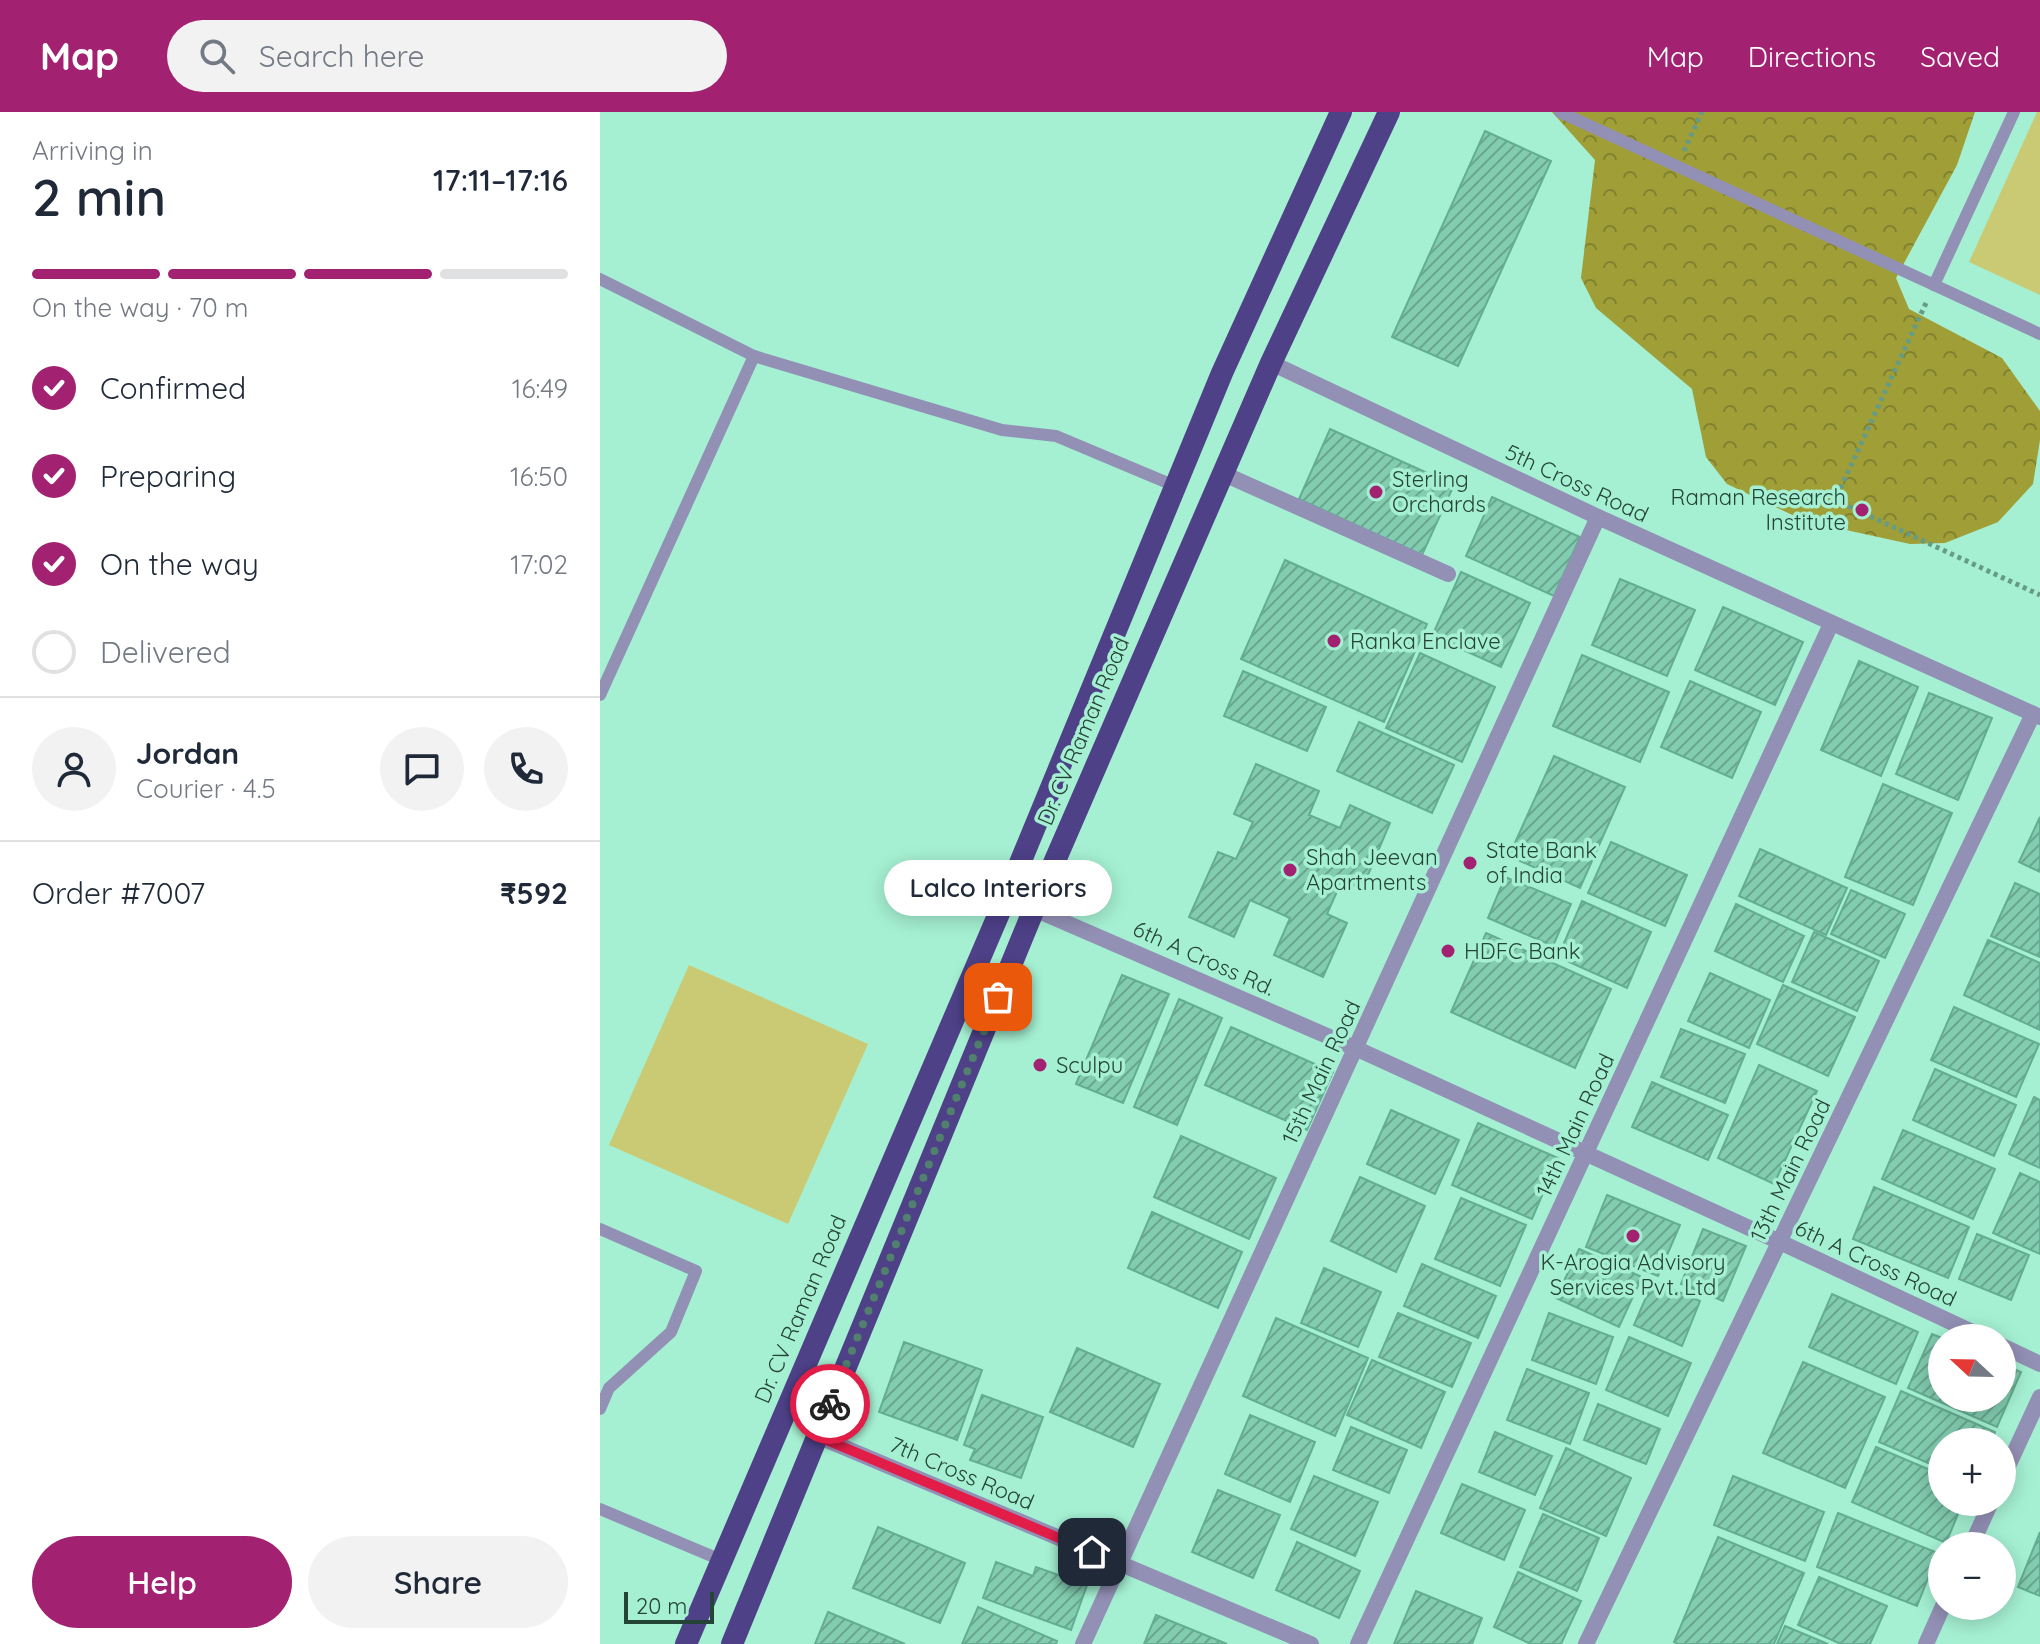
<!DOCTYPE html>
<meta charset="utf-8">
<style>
:root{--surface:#fff;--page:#f2f2f3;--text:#1f2937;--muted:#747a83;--line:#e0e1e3;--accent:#a22170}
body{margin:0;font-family:Quicksand,sans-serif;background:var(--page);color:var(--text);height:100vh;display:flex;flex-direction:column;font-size:30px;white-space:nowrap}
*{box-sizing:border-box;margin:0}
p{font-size:26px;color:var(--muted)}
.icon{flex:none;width:44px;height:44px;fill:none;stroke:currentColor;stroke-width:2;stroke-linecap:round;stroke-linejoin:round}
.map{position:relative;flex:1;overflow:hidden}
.side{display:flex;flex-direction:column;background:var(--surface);width:600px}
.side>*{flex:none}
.needle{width:52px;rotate:292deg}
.tools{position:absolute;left:1328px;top:1212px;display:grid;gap:16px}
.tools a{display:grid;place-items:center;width:88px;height:88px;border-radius:50%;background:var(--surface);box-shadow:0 4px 20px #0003;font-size:40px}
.scale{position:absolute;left:24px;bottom:20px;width:90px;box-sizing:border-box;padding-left:8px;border:4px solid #254438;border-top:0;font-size:22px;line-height:28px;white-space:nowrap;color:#254438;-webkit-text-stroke:6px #a5f0d3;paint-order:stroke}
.pin{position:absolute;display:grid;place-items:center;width:68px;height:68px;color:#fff;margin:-34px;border-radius:16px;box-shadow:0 4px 12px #0006}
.courier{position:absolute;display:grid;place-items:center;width:80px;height:80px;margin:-40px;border:6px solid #e11d48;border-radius:50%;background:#fff;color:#222;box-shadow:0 2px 10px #0007}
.bubble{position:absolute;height:56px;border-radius:28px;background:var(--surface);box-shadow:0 4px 20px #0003;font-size:26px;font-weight:600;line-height:56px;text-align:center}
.headline em{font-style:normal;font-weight:600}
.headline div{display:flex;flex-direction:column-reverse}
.headline{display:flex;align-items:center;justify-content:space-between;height:136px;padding:0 32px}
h1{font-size:52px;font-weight:600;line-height:60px}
.bar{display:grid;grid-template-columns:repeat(4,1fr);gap:12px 8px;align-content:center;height:96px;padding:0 32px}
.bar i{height:10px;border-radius:6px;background:var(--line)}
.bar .on{background:var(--accent)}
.bar p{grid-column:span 4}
.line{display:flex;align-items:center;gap:20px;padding:0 32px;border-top:2px solid var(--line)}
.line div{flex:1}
.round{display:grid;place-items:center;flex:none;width:84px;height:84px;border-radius:42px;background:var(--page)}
ol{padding:0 32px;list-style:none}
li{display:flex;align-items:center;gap:24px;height:88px}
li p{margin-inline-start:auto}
li .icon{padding:8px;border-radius:50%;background:var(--accent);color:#fff;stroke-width:4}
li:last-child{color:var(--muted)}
li i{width:44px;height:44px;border:4px solid var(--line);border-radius:50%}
.cta{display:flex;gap:16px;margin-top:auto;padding:16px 32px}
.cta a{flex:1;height:92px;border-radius:48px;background:var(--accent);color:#fff;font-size:32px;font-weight:600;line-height:92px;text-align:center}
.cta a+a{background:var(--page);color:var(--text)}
header{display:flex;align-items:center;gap:48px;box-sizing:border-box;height:112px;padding:0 40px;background:var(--accent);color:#fff}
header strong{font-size:38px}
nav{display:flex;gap:44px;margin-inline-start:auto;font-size:28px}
.search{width:560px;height:72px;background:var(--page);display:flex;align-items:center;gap:20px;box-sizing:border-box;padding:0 28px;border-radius:44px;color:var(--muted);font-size:30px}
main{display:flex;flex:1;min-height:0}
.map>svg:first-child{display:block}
.grass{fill:#caca75}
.forest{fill:url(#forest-crowns)}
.building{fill:url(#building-hatch);stroke:#63ad92;stroke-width:2}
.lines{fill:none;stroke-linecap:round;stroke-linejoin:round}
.path{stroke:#669b86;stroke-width:5;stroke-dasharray:4 4;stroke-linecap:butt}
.service{stroke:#9390b5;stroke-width:12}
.minor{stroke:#9390b5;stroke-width:16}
.trunk{stroke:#4e4188;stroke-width:22}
.done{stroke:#52806e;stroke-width:8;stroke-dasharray:0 14.4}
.route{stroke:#e11d48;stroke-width:10}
.poi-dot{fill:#a22170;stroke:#a5f0d3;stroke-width:3}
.labels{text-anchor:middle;stroke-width:7;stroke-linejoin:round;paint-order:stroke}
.poi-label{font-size:22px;fill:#254438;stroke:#a5f0d3;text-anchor:start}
.street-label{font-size:22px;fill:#254438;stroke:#a5f0d3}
</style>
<header>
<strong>Map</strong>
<div class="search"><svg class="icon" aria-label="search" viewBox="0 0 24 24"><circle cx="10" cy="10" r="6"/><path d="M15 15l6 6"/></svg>Search here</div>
<nav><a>Map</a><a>Directions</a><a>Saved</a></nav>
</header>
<main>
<section class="side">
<div class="headline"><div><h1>2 min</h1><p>Arriving in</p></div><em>17:11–17:16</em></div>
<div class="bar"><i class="on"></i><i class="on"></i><i class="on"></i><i></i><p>On the way · 70 m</p></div>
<ol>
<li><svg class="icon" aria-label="check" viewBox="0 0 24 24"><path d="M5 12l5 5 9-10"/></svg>Confirmed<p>16:49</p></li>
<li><svg class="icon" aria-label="check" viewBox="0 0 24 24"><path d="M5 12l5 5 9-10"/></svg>Preparing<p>16:50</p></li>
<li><svg class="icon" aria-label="check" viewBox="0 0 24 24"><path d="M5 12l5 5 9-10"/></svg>On the way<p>17:02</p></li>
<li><i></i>Delivered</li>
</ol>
<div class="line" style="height:144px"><a class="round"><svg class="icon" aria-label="person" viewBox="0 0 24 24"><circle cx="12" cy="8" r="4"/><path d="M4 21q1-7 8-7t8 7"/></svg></a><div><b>Jordan</b><p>Courier · 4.5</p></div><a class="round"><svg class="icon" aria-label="chat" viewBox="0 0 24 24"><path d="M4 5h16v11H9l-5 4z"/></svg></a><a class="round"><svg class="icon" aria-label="phone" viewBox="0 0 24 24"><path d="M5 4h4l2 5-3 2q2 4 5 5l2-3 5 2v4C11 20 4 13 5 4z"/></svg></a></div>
<div class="line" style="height:104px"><div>Order #7007</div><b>₹592</b></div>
<div class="cta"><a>Help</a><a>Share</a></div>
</section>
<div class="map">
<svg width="1440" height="1532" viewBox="0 0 1440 1532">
<defs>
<pattern id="forest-crowns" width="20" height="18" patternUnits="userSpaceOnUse" patternTransform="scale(2)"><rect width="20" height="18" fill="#9f9e37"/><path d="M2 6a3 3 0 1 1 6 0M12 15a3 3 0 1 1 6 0" fill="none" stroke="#81822f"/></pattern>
<pattern id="building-hatch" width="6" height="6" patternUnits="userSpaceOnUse" patternTransform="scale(2)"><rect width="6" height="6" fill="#82ccb0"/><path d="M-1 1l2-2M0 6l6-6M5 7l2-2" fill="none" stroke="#6aa790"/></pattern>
</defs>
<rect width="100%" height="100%" fill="#a5f0d3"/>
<g class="grass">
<polygon points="1437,0 1440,0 1440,183 1369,150"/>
<polygon points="89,853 268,932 188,1112 9,1033"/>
</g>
<polygon class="forest" points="952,0 1375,0 1357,53 1296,166 1309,197 1402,246 1440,299 1440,328 1433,372 1398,410 1345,431 1310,432 1205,409 1127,372 1106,345 1092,277 996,196 981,166 995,48"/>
<g class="building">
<polygon points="885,19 951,49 858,254 792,225"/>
<polygon points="730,317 854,373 822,443 699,387"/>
<polygon points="892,385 980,425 954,484 866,444"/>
<polygon points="685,448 827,512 784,610 641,547"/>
<polygon points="861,460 930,491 901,555 832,524"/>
<polygon points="1020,467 1095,498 1067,564 992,533"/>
<polygon points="1123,495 1203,530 1175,593 1095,558"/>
<polygon points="820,541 895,575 862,650 786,616"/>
<polygon points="982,543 1069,580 1040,650 953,614"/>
<polygon points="1259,549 1318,575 1281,664 1221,638"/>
<polygon points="643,559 726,595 707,639 624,604"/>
<polygon points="1090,569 1161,600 1132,666 1061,635"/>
<polygon points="1329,581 1392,606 1358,688 1296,662"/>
<polygon points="759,610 854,653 832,701 737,659"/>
<polygon points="954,644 1025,675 980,776 909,744"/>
<polygon points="656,652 719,679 709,703 740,716 750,693 790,711 762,777 742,768 727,802 747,811 723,865 674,843 690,806 650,788 634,825 589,805 618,740 636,747 653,710 634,702"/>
<polygon points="1283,672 1352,701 1313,793 1245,765"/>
<polygon points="1440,705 1440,760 1419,750"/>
<polygon points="1011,730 1087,763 1065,814 988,781"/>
<polygon points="1160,737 1247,776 1226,823 1139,784"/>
<polygon points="905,765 971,792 953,834 888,806"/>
<polygon points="1415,771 1440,782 1440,845 1391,824"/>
<polygon points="1251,778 1305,802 1285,846 1231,822"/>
<polygon points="982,789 1051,820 1027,876 958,845"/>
<polygon points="1136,792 1204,824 1183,870 1115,839"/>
<polygon points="1214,820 1279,849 1257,899 1192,870"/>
<polygon points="886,821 1011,877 975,956 851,900"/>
<polygon points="1388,828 1440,851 1440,918 1364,883"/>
<polygon points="1110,861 1170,888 1149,936 1088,909"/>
<polygon points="522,863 569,882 523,991 476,972"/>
<polygon points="1183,873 1255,905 1228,964 1157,932"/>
<polygon points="579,887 622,906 577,1013 534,995"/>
<polygon points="1354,895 1439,932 1416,985 1331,948"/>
<polygon points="631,915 733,960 707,1018 605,973"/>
<polygon points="1081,917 1145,942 1125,991 1061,965"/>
<polygon points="1159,953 1217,979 1174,1072 1118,1046"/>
<polygon points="1335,957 1416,993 1394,1044 1313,1008"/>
<polygon points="1052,970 1128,1003 1108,1048 1032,1015"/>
<polygon points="1434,985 1440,988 1440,1056 1409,1042"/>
<polygon points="791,998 859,1028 835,1082 767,1052"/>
<polygon points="878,1011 958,1046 932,1107 852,1073"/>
<polygon points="1303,1018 1395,1057 1373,1107 1282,1067"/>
<polygon points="581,1024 676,1066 649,1127 554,1085"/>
<polygon points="1420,1061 1440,1070 1440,1142 1393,1121"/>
<polygon points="760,1065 825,1094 796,1160 731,1129"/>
<polygon points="1274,1075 1369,1115 1348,1166 1253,1127"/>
<polygon points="1007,1083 1080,1113 1058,1164 986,1135"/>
<polygon points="861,1086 926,1113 900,1174 835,1147"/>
<polygon points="552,1100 642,1140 618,1196 528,1156"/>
<polygon points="1103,1117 1146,1134 1123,1189 1081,1172"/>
<polygon points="1377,1122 1429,1143 1411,1188 1359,1167"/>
<polygon points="979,1137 1042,1165 1019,1215 956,1186"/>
<polygon points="822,1152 896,1184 878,1226 804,1194"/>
<polygon points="724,1156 781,1180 758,1235 701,1211"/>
<polygon points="1053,1169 1100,1189 1082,1234 1034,1213"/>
<polygon points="1232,1182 1318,1220 1296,1272 1209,1235"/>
<polygon points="798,1201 871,1231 852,1275 779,1245"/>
<polygon points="949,1201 1013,1225 996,1272 932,1248"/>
<polygon points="676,1206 768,1246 735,1324 643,1284"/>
<polygon points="1332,1222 1342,1226 1342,1286 1402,1286 1402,1252 1421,1260 1397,1315 1308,1276"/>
<polygon points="1029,1225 1091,1251 1068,1304 1006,1278"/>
<polygon points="304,1230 382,1258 357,1328 279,1300"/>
<polygon points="477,1236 560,1272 533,1335 450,1300"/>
<polygon points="772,1248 845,1280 821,1336 747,1303"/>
<polygon points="1203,1250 1285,1285 1245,1376 1163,1341"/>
<polygon points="927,1257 989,1281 970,1332 907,1308"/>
<polygon points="1301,1279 1395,1320 1391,1330 1342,1330 1342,1357 1279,1330"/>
<polygon points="382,1283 443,1305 421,1366 370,1348 375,1337 364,1333"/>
<polygon points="998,1292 1060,1317 1046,1352 984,1328"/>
<polygon points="650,1303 715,1330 690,1390 625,1362"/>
<polygon points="751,1315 807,1338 789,1381 733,1358"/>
<polygon points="895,1320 952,1344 935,1383 879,1360"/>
<polygon points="1276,1335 1342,1363 1342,1390 1363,1390 1346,1431 1252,1390"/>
<polygon points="966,1336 1031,1366 1006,1424 940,1396"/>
<polygon points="714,1364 778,1390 755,1444 691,1417"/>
<polygon points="1133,1364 1224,1400 1205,1449 1114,1413"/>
<polygon points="862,1372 925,1398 904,1448 841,1421"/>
<polygon points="618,1378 680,1403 653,1466 592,1440"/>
<polygon points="1238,1401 1338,1441 1317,1494 1217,1455"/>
<polygon points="943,1402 999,1426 977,1479 920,1455"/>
<polygon points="278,1415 365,1451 340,1511 253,1476"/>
<polygon points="1440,1420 1440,1484 1418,1475"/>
<polygon points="1118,1425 1204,1461 1174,1532 1078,1532 1074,1530"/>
<polygon points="697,1430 760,1459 739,1506 676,1478"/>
<polygon points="396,1450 433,1464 436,1455 487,1473 471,1518 383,1486"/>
<polygon points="918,1460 981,1489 961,1532 931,1532 894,1515"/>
<polygon points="1219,1465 1287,1494 1270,1532 1241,1532 1198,1513"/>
<polygon points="816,1479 882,1506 872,1532 794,1532"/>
<polygon points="378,1495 457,1529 456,1532 362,1532"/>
<polygon points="228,1500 305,1532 215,1532"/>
<polygon points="556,1503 627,1532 544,1532"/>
<polygon points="1185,1514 1228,1532 1177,1532"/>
</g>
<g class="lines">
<g class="path">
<polyline points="1084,39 1102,0"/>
<polyline points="1326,191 1235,388 1440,483"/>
</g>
<g class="service">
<polyline points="960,0 1440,222"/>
<polyline points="0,167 154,244 402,318 456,324 575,374"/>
<polyline points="1334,173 1414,0"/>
<polyline points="0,583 154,244"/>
<polyline points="0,1117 96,1159 71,1220 9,1276 0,1297"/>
<polyline points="0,1397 121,1448"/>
</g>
<g class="minor">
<polyline points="671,251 998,405 1440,605"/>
<polyline points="624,362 848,462"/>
<polyline points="434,797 755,936 1180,1130 1385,1226"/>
<polyline points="1402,1234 1440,1252"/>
<polyline points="217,1324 711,1532"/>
<polyline points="1402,1367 1440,1285"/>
<polyline points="1371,1434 1391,1390"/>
<polyline points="483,1532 998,405"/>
<polyline points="758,1532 1231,512"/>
<polyline points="986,1532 1433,602"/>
<polyline points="1326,1532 1343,1494"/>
</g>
<g class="trunk">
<polyline points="86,1532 406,785 622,261 741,0"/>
<polyline points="132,1532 434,797 671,251 789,0"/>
</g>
</g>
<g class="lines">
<polyline class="done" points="230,1292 398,885"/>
<polyline class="route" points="230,1292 217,1324 492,1440"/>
</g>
<g class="poi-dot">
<circle cx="776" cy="380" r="8"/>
<circle cx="1262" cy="398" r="8"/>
<circle cx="734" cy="529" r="8"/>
<circle cx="870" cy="751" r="8"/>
<circle cx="690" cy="758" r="8"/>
<circle cx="848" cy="839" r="8"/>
<circle cx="440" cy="953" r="8"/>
<circle cx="1033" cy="1124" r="8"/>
</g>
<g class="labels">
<g class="poi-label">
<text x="792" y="375">Sterling<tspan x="792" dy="25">Orchards</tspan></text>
<text x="1246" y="393" text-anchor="end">Raman Research<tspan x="1246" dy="25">Institute</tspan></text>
<text x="750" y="537">Ranka Enclave</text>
<text x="886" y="746">State Bank<tspan x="886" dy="25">of India</tspan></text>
<text x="706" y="753">Shah Jeevan<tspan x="706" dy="25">Apartments</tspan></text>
<text x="864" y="847">HDFC Bank</text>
<text x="456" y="961">Sculpu</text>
<text x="1033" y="1158" text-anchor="middle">K-Arogia Advisory<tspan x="1033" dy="25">Services Pvt. Ltd</tspan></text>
</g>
<g class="street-label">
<text transform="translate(977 371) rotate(25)" y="8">5th Cross Road</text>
<text transform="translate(483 619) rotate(-67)" y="8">Dr. CV Raman Road</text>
<text transform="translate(604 846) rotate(24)" y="8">6th A Cross Rd.</text>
<text transform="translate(721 960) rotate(-65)" y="8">15th Main Road</text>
<text transform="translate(975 1013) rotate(-65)" y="8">14th Main Road</text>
<text transform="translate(1190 1058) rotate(-64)" y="8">13th Main Road</text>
<text transform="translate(1276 1151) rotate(25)" y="8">6th A Cross Road</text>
<text transform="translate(200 1197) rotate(-67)" y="8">Dr. CV Raman Road</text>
<text transform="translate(362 1361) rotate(23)" y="8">7th Cross Road</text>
</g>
</g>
</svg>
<div class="tools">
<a><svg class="needle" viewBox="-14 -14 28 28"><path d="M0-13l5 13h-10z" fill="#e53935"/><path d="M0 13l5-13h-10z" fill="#747a83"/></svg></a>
<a>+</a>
<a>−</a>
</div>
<div class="scale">20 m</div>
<div class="pin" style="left:398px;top:885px;background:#ea580c"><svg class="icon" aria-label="bag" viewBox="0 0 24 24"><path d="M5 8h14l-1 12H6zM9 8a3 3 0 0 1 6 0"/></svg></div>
<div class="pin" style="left:492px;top:1440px;background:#1f2937"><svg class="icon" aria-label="home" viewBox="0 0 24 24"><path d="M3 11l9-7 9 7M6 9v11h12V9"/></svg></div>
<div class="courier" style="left:230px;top:1292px"><svg class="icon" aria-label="bike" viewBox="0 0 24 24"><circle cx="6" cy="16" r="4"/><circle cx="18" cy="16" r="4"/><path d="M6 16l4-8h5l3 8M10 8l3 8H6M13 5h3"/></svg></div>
<div class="bubble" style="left:284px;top:748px;width:228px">Lalco Interiors</div>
</div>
</main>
